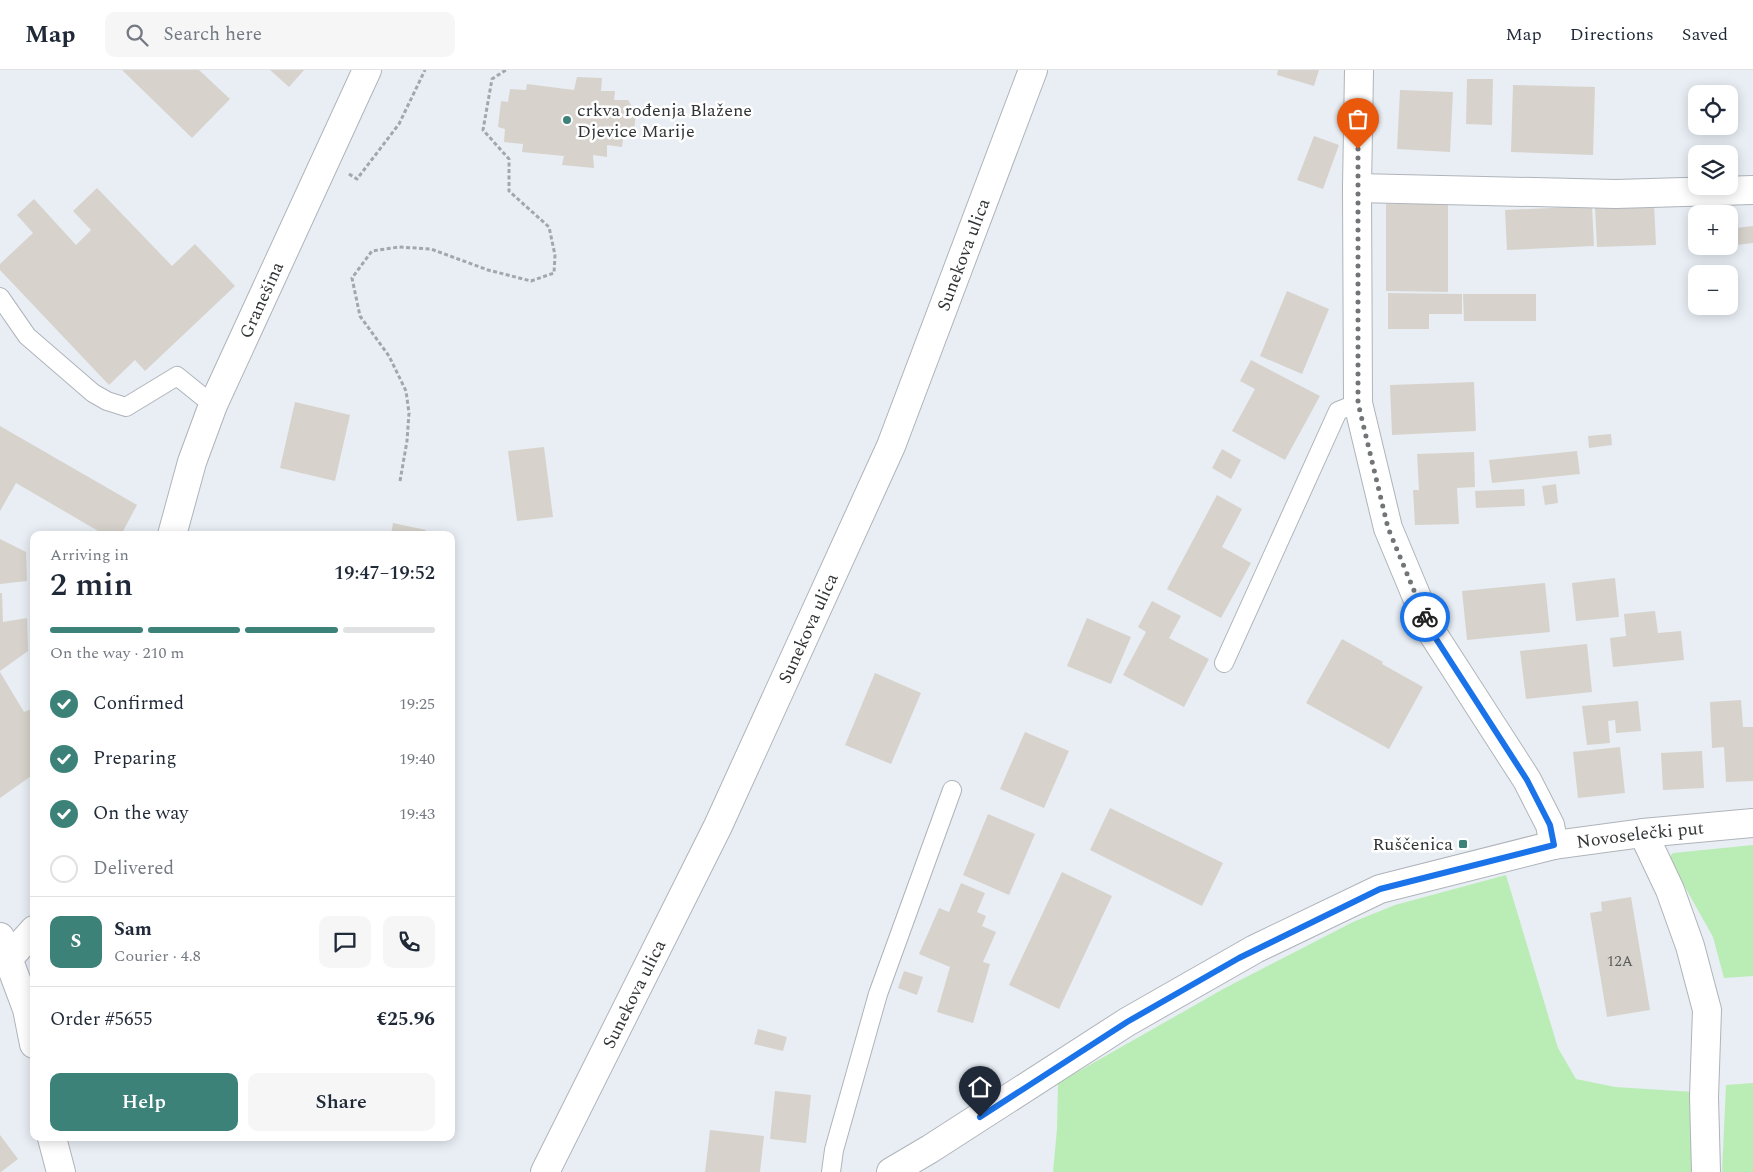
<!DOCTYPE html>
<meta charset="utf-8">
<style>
:root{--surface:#fff;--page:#f6f6f7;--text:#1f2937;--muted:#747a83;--line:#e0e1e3;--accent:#3c8279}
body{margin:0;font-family:Spectral,serif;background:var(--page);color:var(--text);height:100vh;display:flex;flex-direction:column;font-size:19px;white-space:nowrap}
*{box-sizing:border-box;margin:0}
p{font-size:16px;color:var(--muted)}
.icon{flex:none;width:28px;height:28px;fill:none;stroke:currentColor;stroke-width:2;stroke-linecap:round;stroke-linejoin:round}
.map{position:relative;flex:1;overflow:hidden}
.sheet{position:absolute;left:30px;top:461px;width:425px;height:610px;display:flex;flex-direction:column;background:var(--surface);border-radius:10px;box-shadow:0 2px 12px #0003}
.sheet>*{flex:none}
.buttons{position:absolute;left:1688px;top:15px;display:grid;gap:10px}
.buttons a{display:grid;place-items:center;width:50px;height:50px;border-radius:10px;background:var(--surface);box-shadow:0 2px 12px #0003;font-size:25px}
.pin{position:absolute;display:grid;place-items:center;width:42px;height:42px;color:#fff;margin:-51px -21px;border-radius:50% 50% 50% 0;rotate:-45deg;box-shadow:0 0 5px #0007}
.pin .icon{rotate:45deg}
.courier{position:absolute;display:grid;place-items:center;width:50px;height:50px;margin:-25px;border:4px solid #1a73e8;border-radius:50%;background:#fff;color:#222;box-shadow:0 1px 6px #0007}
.overview em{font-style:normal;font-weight:600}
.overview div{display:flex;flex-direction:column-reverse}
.overview{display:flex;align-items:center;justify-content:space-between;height:85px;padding:0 20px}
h1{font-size:32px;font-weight:600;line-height:38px}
.bar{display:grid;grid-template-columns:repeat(4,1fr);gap:8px 5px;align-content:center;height:60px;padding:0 20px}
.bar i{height:6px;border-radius:4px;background:var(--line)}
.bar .current{background:var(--accent)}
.bar p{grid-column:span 4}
.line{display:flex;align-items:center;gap:12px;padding:0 20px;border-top:1px solid var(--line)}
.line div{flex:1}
.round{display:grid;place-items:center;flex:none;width:52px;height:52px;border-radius:10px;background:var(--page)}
ol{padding:0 20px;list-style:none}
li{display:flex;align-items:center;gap:15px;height:55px}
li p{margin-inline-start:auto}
li .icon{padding:5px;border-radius:50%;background:var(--accent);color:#fff;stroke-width:4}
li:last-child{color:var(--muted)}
li i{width:28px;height:28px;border:2px solid var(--line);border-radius:50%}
.button{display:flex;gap:10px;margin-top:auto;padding:10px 20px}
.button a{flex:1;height:58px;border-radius:10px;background:var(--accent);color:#fff;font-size:20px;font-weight:600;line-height:58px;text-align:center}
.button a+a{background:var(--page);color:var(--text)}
header{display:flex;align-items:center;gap:30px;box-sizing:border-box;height:70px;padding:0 25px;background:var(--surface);border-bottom:1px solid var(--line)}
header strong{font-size:24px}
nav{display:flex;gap:28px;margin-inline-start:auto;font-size:18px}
.search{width:350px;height:45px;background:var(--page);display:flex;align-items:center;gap:12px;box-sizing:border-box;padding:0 18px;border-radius:10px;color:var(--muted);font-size:19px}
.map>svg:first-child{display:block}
.green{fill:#baedb6}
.building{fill:#d7d3cc}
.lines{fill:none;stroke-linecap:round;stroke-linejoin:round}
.lane-casing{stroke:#afb4ba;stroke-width:20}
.street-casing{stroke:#afb4ba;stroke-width:30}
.secondary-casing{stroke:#afb4ba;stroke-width:30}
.path{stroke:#a2a7ab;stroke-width:3;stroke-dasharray:4 2.5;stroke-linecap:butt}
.lane{stroke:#fff;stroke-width:18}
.street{stroke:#fff;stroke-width:28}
.secondary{stroke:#fff;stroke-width:28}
.done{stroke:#727578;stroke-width:5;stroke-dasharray:0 9}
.route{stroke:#1a73e8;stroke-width:6}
.poi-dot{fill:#3c8279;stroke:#fff;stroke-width:2}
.labels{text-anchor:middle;stroke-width:5;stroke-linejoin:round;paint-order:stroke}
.number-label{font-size:15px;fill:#5b5c5c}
.poi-label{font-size:18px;fill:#323436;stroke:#fff;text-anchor:start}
.street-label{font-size:18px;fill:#323436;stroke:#fff}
</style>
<header>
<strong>Map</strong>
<div class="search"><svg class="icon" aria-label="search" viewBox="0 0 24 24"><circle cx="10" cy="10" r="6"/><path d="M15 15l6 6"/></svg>Search here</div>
<nav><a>Map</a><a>Directions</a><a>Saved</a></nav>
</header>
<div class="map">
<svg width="1753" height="1102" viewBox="0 0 1753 1102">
<rect width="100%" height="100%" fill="#e8eef4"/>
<g class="green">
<polygon points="1753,775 1753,906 1724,908 1713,867 1671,792 1671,785 1673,783"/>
<polygon points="1506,805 1558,978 1576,1009 1615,1017 1694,1022 1696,1102 1053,1102 1057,1059 1058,1013 1225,918 1353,852 1395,835"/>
<polygon points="1753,1013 1753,1102 1722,1102 1726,1015"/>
</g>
<g class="building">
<polygon points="122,0 199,0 230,29 192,68"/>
<polygon points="270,0 304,0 289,17"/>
<polygon points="1278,0 1319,0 1314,16 1277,5"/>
<polygon points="577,7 602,8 601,21 615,21 614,30 628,30 636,43 634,62 623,69 622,77 607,75 607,87 593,85 594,98 562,95 564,86 522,82 523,74 504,72 505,59 498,57 501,31 508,32 510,19 526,20 527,14 574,20"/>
<polygon points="1467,9 1493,9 1492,55 1466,54"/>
<polygon points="1513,15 1595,17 1593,85 1511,82"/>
<polygon points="1400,20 1453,22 1450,82 1397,79"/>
<polygon points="1314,66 1339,75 1323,119 1297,110"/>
<polygon points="97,118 172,196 195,174 235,216 145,301 135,290 109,315 0,200 0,194 33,163 17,145 34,129 76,175 91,160 73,141"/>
<polygon points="1386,134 1448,134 1448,222 1386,221"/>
<polygon points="1654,134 1656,175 1597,177 1595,137"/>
<polygon points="1592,136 1594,176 1507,180 1505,140"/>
<polygon points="1753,156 1753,173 1737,175 1736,158"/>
<polygon points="1696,159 1696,175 1690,176 1688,160"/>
<polygon points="1287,221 1329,239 1302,304 1260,286"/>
<polygon points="1388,223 1462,224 1462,244 1429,244 1429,259 1388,259"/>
<polygon points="1463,224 1536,224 1536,251 1464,251"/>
<polygon points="1251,290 1320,326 1285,390 1232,361 1255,319 1240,311"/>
<polygon points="1474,312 1476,361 1392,365 1390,315"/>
<polygon points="295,332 350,345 335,411 280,398"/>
<polygon points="0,356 137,435 121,465 105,465 16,413 0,441"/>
<polygon points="1611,364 1612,375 1589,378 1588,366"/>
<polygon points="544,377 553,447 517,451 508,381"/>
<polygon points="1222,379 1241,390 1231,409 1212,398"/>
<polygon points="1577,381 1580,404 1492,413 1489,390"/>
<polygon points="1474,382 1475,417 1457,418 1459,454 1415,455 1413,420 1419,420 1417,384"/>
<polygon points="1556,414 1558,433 1545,435 1542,416"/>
<polygon points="1524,419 1525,436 1476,438 1475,421"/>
<polygon points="1217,425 1242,439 1222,477 1251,493 1221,548 1167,519"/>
<polygon points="393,453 426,460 424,465 391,465"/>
<polygon points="0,469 26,482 27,511 0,514"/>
<polygon points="1615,508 1619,547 1576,551 1572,513"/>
<polygon points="1545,513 1550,562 1467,570 1462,521"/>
<polygon points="0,523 2,523 3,552 27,548 28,581 0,601"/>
<polygon points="1152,531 1181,546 1169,568 1209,589 1184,637 1123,605 1146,562 1138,557"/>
<polygon points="1655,541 1658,563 1681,561 1684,590 1613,597 1610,568 1626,566 1624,544"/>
<polygon points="1087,548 1131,567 1111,614 1067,596"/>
<polygon points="1342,569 1383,592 1382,594 1423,617 1389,679 1306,633"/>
<polygon points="1587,574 1592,622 1526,629 1520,581"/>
<polygon points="0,602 24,642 34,638 34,704 0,728"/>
<polygon points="875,603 921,623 891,694 845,675"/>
<polygon points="1741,630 1743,657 1753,657 1753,711 1726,712 1724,677 1712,678 1710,632"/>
<polygon points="1638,631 1641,661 1616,663 1615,650 1608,651 1610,673 1587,675 1582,636"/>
<polygon points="1025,662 1069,681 1044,738 1000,719"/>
<polygon points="1620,677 1625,723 1578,728 1573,682"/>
<polygon points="1702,681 1704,718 1663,720 1661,683"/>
<polygon points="1110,738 1223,793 1202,836 1090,780"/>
<polygon points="988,744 1035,764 1009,825 963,805"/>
<polygon points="1062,802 1112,826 1059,939 1009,915"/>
<polygon points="961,813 985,823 977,842 986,846 982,856 996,862 983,892 990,894 973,953 937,942 950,897 919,884 939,838 949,842"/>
<polygon points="1631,827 1650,940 1607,947 1590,843 1602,841 1601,832"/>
<polygon points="904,901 923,907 917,925 898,918"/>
<polygon points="758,959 787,967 783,981 754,974"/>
<polygon points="775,1021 811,1025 806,1073 770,1069"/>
<polygon points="710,1060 764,1066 760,1102 705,1102"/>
<polygon points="0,1065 18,1089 1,1102 0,1102"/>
</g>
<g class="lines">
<g class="lane-casing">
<g id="lane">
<polyline points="0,227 27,266 93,323 107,331 126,337 177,306 213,335"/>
<polyline points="1224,593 1338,341 1358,333"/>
<polyline points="831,1102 834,1080 878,924 952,720"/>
</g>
</g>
<g class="street-casing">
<g id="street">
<polyline points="1359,0 1357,118 1358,333 1388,458 1431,561 1527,710 1550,755 1554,775"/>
<polyline points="1357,118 1616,124 1753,120"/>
<path id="s1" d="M172,465L192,392L213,335L367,0"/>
<polyline points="1643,763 1670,820 1690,876 1707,940 1704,1027 1706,1102"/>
<polyline points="0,892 9,888 34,860"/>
</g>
</g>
<g class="secondary-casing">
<g id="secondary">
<polyline points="0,867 27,939 34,974"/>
<polyline points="52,1068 61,1102"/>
<path id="s2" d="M545,1102L718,756L891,376L1033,0"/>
<path id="s3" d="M891,1102L930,1079L1127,952L1255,879L1380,819L1554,775L1643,763L1753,753"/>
</g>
</g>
<g class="path">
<polyline points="349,104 357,109 399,54 425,0"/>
<polyline points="400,411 407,371 409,343 406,321 389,286 360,246 352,208 372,181 399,177 431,179 488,200 531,211 554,203 555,185 549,157 509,121 509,89 483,60 492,9 506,0"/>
</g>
<use href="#lane" class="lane"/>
<use href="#street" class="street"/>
<use href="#secondary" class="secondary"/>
</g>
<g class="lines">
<polyline class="done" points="1358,79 1358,333 1388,458 1425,547"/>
<polyline class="route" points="980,1047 1127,952 1239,888 1380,819 1554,775 1550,755 1527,710 1431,561 1425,547"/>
</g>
<g class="poi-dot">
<circle cx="567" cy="50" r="5"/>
<rect x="1458" y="769" width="10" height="10" rx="2.5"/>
</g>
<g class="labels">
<g class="number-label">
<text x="1620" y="896">12A</text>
</g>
<g class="poi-label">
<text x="577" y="46">crkva rođenja Blažene<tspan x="577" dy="21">Djevice Marije</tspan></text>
<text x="1453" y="780" text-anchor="end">Ruščenica</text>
</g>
<g class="street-label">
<text dy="6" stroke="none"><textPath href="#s2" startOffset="1009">Sunekova ulica</textPath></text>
<text dy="6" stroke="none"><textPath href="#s1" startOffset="252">Granešina</textPath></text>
<text dy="6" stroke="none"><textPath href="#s2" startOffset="604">Sunekova ulica</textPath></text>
<text dy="6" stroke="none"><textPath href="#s3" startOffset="832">Novoselečki put</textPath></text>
<text dy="6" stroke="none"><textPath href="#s2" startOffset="199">Sunekova ulica</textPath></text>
</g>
</g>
</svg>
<div class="buttons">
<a><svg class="icon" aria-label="locate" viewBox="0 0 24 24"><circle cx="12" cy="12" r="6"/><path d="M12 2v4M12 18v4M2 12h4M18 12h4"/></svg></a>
<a><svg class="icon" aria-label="layers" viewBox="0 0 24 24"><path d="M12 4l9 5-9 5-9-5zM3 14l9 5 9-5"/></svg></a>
<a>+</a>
<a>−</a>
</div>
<div class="pin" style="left:1358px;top:79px;background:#ea580c"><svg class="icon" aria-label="bag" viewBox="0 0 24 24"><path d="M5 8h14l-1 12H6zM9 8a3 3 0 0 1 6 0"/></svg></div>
<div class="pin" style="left:980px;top:1047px;background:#1f2937"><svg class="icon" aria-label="home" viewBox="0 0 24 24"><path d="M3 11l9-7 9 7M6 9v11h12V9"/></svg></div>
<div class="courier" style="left:1425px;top:547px"><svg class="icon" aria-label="bike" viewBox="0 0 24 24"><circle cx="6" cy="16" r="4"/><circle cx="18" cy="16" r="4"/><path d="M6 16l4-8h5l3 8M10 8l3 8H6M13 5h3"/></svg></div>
<section class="sheet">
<div class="overview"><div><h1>2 min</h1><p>Arriving in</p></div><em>19:47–19:52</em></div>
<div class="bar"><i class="current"></i><i class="current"></i><i class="current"></i><i></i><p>On the way · 210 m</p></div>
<ol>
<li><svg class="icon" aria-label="check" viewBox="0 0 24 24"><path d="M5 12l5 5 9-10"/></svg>Confirmed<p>19:25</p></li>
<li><svg class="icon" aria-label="check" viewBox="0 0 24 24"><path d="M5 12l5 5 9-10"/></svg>Preparing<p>19:40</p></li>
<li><svg class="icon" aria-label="check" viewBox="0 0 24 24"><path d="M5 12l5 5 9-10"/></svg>On the way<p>19:43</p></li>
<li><i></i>Delivered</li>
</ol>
<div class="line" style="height:90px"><b class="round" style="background:var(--accent);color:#fff">S</b><div><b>Sam</b><p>Courier · 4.8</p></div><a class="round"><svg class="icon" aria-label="chat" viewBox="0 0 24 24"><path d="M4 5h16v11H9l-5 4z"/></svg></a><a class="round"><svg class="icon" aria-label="phone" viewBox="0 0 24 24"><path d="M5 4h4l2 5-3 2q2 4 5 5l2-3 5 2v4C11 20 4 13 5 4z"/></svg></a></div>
<div class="line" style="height:65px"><div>Order #5655</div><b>€25.96</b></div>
<div class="button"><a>Help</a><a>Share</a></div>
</section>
</div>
